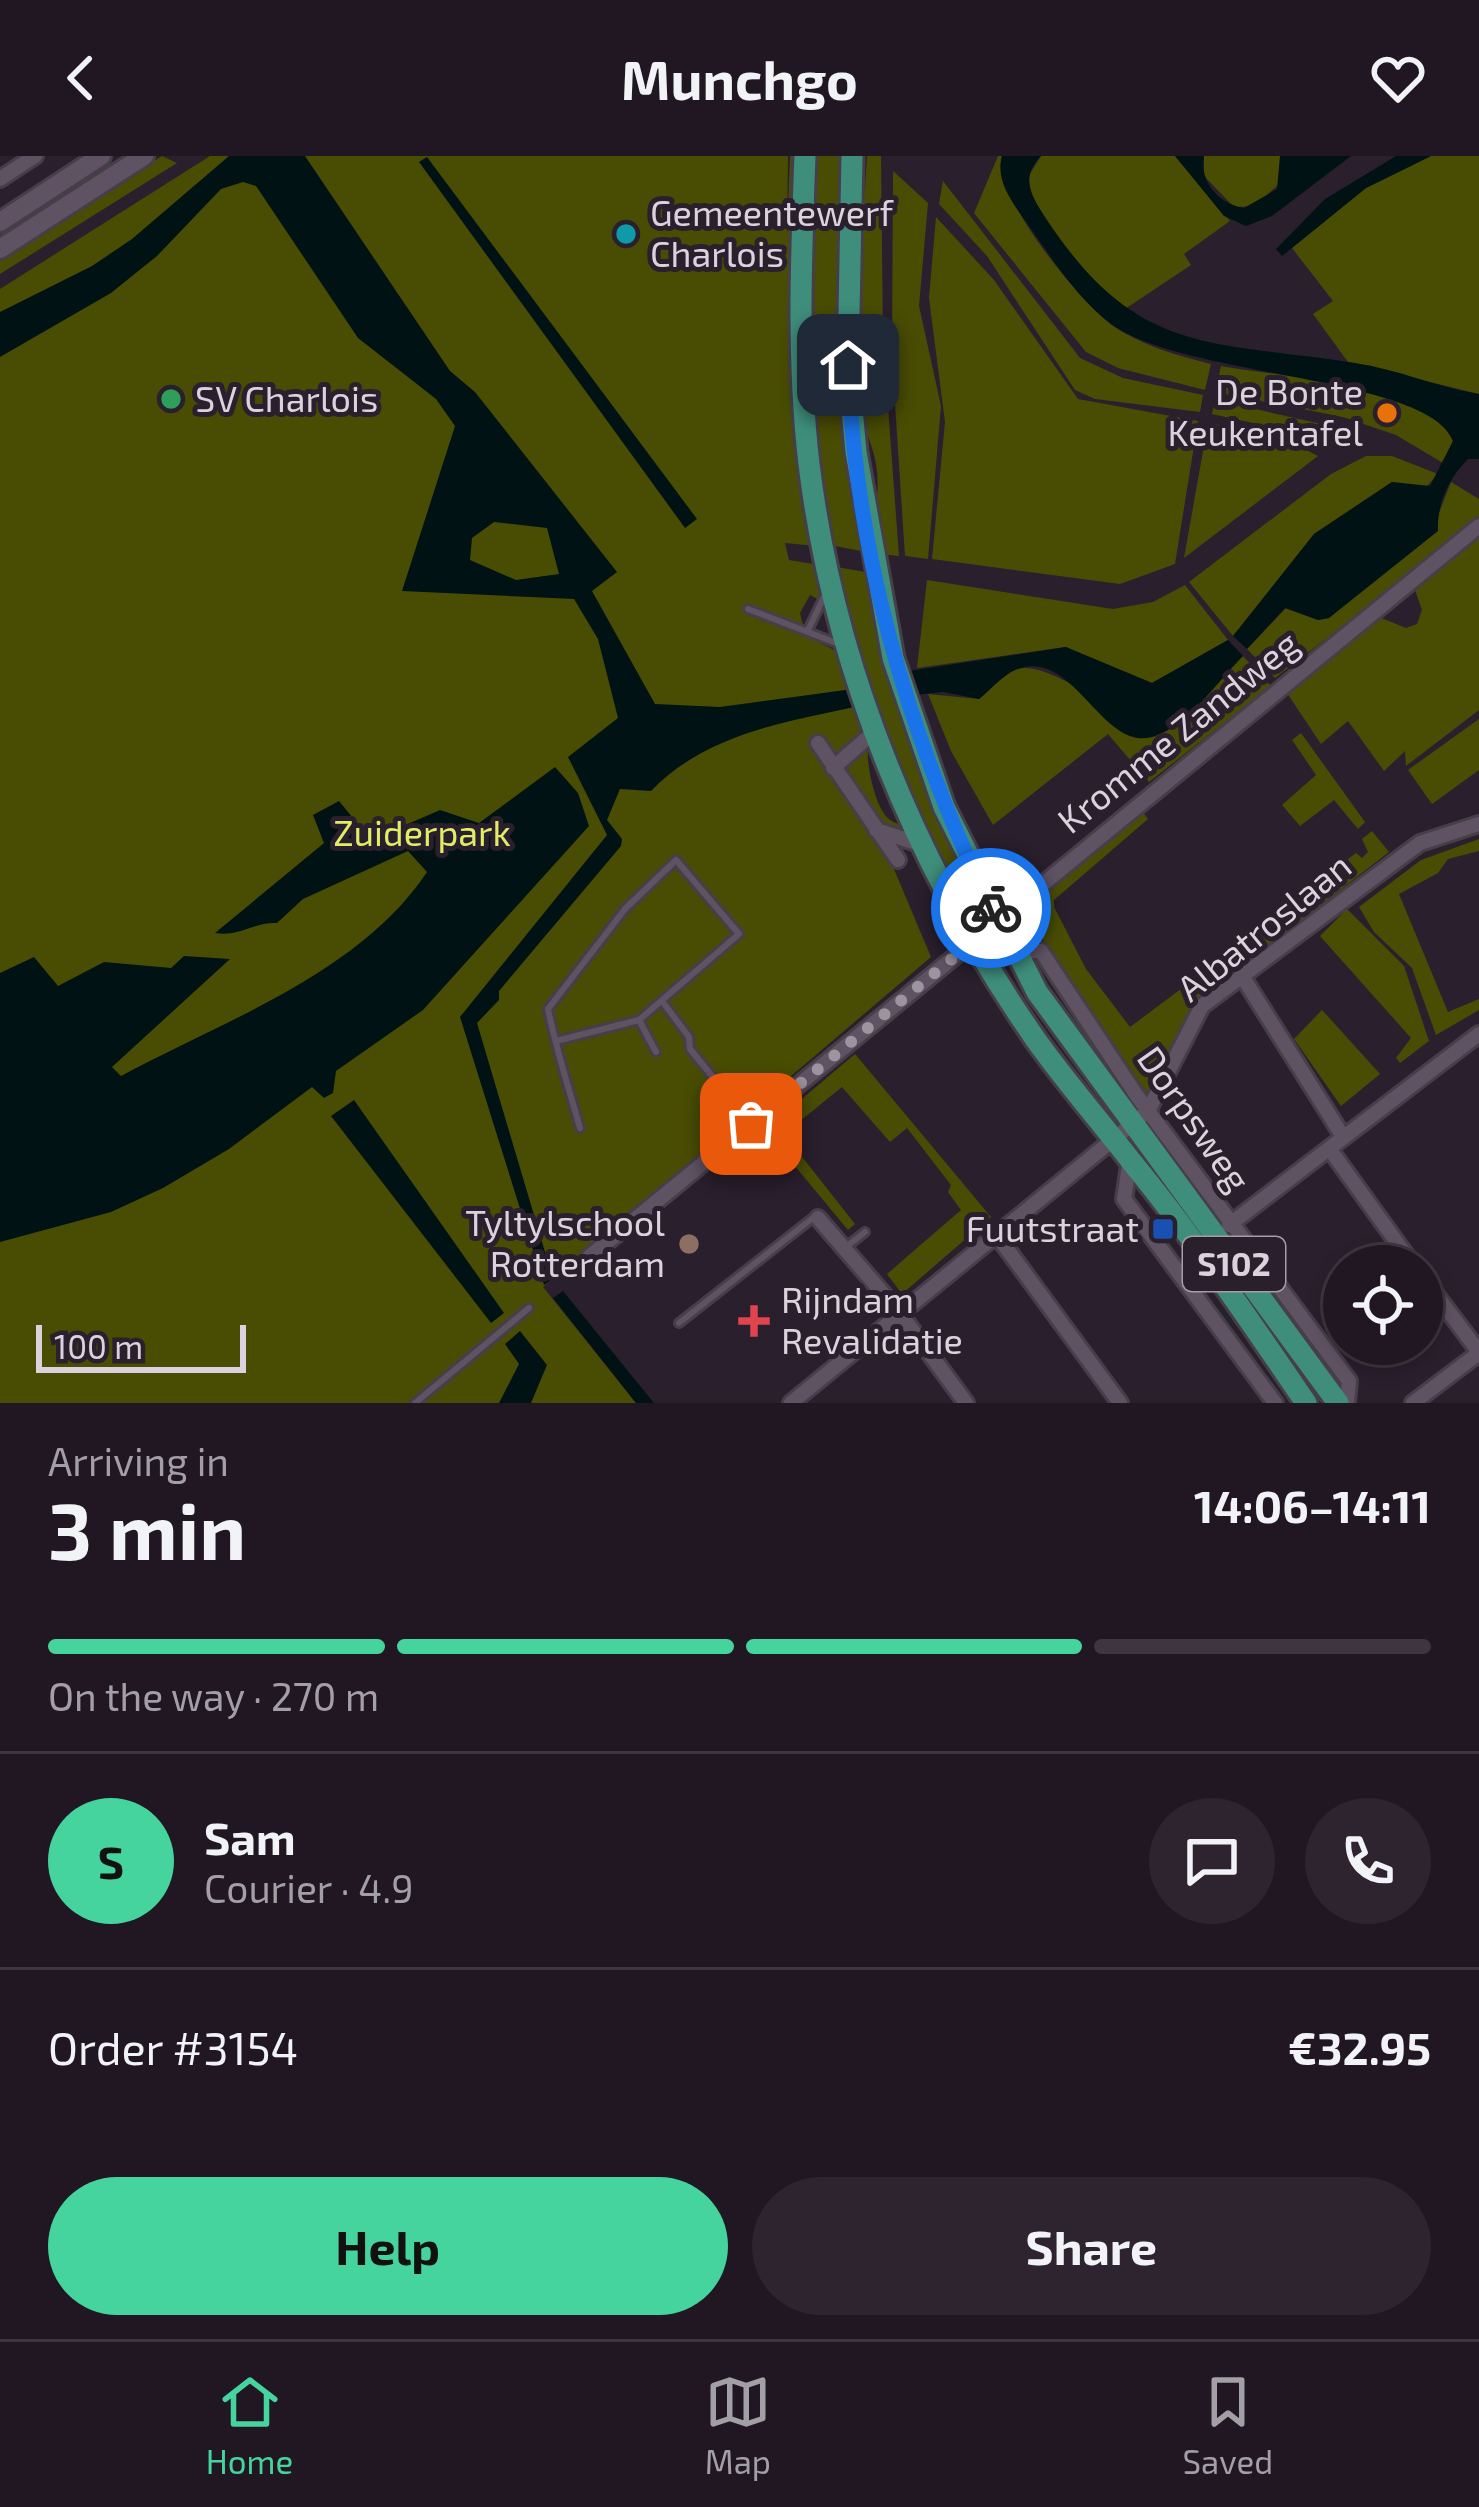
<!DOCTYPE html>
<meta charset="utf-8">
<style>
:root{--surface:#201722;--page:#2d242f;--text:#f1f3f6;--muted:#a29fa5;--line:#3d3640;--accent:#46d49e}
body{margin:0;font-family:"Exo 2",sans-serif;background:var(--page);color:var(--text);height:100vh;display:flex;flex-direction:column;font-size:45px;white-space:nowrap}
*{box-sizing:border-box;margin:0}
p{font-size:39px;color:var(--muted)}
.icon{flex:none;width:66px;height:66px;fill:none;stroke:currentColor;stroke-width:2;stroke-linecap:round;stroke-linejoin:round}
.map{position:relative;height:1247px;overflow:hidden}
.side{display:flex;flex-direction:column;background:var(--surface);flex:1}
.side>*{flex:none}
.tools{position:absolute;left:1323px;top:1089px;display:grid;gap:24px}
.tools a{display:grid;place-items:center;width:120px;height:120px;border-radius:50%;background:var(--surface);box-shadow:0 6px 18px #0003,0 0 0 3px var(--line);font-size:60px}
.scale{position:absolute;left:36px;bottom:30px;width:210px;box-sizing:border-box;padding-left:12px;border:6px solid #dad3dd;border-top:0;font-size:33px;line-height:42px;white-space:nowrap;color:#dad3dd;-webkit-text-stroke:9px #2a1f2d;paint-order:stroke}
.pin{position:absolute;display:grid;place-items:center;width:102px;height:102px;color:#fff;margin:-51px;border-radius:24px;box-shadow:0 6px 18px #0006}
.courier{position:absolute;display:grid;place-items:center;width:120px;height:120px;margin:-60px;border:9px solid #1a73e8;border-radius:50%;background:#fff;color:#222;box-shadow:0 3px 15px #0007}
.overview em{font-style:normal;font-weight:700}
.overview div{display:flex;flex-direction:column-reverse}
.overview{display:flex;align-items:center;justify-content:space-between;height:204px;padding:0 48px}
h1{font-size:78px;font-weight:700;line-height:90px}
.bar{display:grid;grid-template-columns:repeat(4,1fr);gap:18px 12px;align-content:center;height:144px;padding:0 48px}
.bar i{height:15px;border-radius:9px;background:var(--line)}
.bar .on{background:var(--accent)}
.bar p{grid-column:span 4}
.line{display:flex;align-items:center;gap:30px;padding:0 48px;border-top:3px solid var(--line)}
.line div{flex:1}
.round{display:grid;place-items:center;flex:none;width:126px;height:126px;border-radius:63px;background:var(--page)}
.cta{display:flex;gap:24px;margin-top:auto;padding:24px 48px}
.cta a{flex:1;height:138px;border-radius:72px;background:var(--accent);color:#111;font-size:48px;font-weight:700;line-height:138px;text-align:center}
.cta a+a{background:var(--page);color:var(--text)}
header{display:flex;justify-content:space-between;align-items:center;height:156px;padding:0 48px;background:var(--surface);font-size:54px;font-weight:700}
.tab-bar{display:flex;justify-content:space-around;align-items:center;height:168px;border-top:3px solid var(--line);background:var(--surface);font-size:33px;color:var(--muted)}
.tab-bar a{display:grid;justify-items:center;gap:6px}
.tab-bar .on{color:var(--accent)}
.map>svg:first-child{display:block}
.green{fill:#494d03}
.water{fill:#011214;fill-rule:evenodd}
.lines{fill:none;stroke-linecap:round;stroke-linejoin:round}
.lane-casing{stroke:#463e49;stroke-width:12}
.street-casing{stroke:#463e49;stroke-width:20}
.secondary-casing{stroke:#463e49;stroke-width:24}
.primary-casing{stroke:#463e49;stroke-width:27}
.lane{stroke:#5f5363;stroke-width:6}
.street{stroke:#5f5363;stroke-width:14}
.secondary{stroke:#5f5363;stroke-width:18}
.primary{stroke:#3f8e7c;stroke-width:21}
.done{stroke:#9c949f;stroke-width:12;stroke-dasharray:0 21.6}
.route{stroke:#1a73e8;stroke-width:15}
.culture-dot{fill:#0f9aa8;stroke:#2a1f2d;stroke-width:4.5}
.leisure-dot{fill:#2e9e5b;stroke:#2a1f2d;stroke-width:4.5}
.food-dot{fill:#e8710a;stroke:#2a1f2d;stroke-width:4.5}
.transit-dot{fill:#1a4fb4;stroke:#2a1f2d;stroke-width:4.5}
.education-dot{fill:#8d6e63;stroke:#2a1f2d;stroke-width:4.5}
.health-dot{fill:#e0444e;stroke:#2a1f2d;stroke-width:4.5}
.labels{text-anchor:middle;stroke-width:10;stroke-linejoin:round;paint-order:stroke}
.shield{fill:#2a1f2d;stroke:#a59da8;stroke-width:3}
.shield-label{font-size:33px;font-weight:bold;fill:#dad3dd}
.poi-label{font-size:36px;fill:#dad3dd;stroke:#2a1f2d;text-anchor:start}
.street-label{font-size:36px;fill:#dad3dd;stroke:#2a1f2d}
.park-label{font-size:36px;fill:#e2ed66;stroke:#2a1f2d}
</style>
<header><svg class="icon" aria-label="back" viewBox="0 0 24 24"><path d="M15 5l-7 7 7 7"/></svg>Munchgo<svg class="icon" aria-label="heart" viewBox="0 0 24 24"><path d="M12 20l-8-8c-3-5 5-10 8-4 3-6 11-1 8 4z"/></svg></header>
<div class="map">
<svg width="1479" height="1247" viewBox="0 0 1479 1247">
<rect width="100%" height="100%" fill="#2a1f2d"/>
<g class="green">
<polygon points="162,0 177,7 0,118 0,105"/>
<path d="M210,0H788L787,78L790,0H798L816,390L785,387L789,404L820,409L823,434L818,443L810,439L800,457L805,479L842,498L853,533L821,538L859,550L865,575L846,599L851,608L868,591C866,605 874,651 889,663C894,668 901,667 906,671L910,680L881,671L872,661L931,801L543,1131L636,1247H0V133Z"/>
<polygon points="811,0 846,0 848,306 861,395 830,389 812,249"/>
<path d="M867,0H881L883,183L899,400L880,398L870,367C885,331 877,288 855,258L856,56L865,33Z"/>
<path d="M998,0H1002C992,39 1080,146 1113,170C1141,189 1178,200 1211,208L1205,234L1118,212L1086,196L974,57Z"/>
<path d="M1041,0H1175L1230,65L1184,98L1191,109L1125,153C1093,131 1031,61 1028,21Z"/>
<polygon points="1204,0 1280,0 1281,26 1255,50 1234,51 1204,20"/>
<polygon points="1431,0 1479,0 1479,238 1348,206 1313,158 1333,145 1292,92 1366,32"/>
<polygon points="893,15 928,47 919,150 941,250 928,403 905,400 892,201"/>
<polygon points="943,25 1080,202 1123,222 1203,239 1200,256 1095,243 1075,234 987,100 939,48"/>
<polygon points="936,61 994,124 1078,243 1198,265 1175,408 1120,428 932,403 945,266 929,142"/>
<path d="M1221,210C1278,221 1428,227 1453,285L1443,307L1396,279L1343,261L1215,236Z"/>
<polygon points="1215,244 1348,274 1329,284 1212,258"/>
<polygon points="1208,267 1275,278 1318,300 1184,402"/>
<polygon points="1366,300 1392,300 1438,318 1425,332 1392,326 1314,378 1233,480 1189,426 1331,318"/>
<polygon points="1451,326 1479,343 1479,365 1275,522 1247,493 1286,452 1318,464 1329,462 1437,362"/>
<polygon points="1479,381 1479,554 1406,610 1405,595 1384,615 1348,565 1321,588 1287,537 1379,461 1406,472 1417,468 1422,454 1415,434"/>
<polygon points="836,411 866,416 890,518 983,751 974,759 908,640 847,471"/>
<polygon points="927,424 1113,453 1153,446 1185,429 1228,484 1152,527 1065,491 917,512"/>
<path d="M1243,500L1271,530L1149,626L1108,578L993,669L951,595L928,538L979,543C990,534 1004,518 1017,513C1048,503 1127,564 1155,581Z"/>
<polygon points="1479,563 1479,614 1432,648 1408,614"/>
<polygon points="1301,577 1365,666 1358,673 1334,644 1300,670 1282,649 1316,619 1292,584"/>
<polygon points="1141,654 1148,663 1054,744 1054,751 1086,813 1130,871 1213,809 1223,826 1191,852 1148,942 1067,829 1030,759 1030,749"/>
<polygon points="1372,675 1389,696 1233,817 1221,800 1356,697 1362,702 1368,696 1362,683"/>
<polygon points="1479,683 1479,695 1448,703 1438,717 1399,738 1448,856 1479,843 1479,854 1436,879 1412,812 1374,776 1359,751 1421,704"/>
<polygon points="1347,753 1404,810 1429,885 1400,907 1396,902 1411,882 1320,780"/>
<polygon points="1322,854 1380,918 1341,950 1294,883"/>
<polygon points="855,898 991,1061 902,1138 887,1118 961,1054 948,1036 951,1029 907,972 890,986 842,931 784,978 855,1068 848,1074 765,974"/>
</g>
<g class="water">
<path d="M229,0H305L450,215L475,236L617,416L592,435L655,548L720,551L853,533L873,547C794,565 710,574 651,635L620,633L607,664L622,683L621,690L499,835V844L477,867L553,1123L544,1129L460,861L607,679L568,601L618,562L598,483L574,443L402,435L455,270L436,243L358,182L256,30L243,26L221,33L157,100L111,137L0,201V156L92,110L132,83ZM494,366L547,372L559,418L516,424L470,404L472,382Z"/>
<path d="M1002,0H1041C1019,23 1032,41 1047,64C1138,201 1209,184 1355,207C1397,213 1436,231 1479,238V303H1468C1448,323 1437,348 1438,375L1329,462L1318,464L1285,452L1247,493L1233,480L1314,378L1392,326L1430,330L1453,285C1429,221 1188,221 1114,170C1080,146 1055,107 1031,73C1017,52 994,27 1002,0Z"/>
<path d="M1175,0H1204C1199,26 1219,48 1244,52L1277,33L1280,0H1351L1272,60L1246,70L1224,60Z"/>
<polygon points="1396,0 1431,0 1366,32 1282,100 1276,93 1325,43"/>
<polygon points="427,1 697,363 685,372 419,6"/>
<path d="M1228,484L1243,500C1219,524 1186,572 1152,581C1101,595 1073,489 1015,514C1003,519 990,534 979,543L943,536L904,540L890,518L1066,491L1152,527Z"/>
<path d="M555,611L578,637L589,670L423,854L336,915L333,937L324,942L312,931L229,993L163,1032L111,1056L0,1086V817L34,801L58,830L104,806L171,812L184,800L230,803L112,911L121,920C225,864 360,817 427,716L408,695L303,743L277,767C253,766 241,781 215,777L324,687L313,659L339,645L371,684L440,654L479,667Z"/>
<polygon points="354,944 504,1157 491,1167 331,960"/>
<polygon points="563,1135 654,1247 636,1247 553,1142"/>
<polygon points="520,1175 547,1209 531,1247 499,1247 519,1208 505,1188"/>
</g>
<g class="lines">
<g class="lane-casing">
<g id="lane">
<polyline points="748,453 839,488"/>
<polyline points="808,474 825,439"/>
<polyline points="662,845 689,881 690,893 750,967"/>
<polyline points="639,864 656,896"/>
<path d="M556,885L639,864L739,778L676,704L625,753L548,853C556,893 569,933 580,972"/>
<polyline points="846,1091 865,1076"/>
<polyline points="679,1167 814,1061"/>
<polyline points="415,1247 529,1152"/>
</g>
</g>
<g class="street-casing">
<g id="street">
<polyline points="0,23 35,0"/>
<polyline points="818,587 898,704"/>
<polyline points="833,612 874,576"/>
<polyline points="876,674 923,689"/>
<polyline points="1014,795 1041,795 1137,940 1349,1225 1347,1247"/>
<polyline points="1242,820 1342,979"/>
<polyline points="1331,995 1414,1110"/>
<polyline points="1130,1003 1124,1043 1275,1247"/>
<polyline points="818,1062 899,1156 966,1247"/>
<polyline points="1229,1069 1479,878"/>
<polyline points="996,1078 1120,1247"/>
<polyline points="589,1101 1479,370"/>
<polyline points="1422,1120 1479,1196"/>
<polyline points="791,1247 1148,955 1202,850 1420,687 1479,668"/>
<polyline points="1413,1247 1479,1197"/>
</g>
</g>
<g class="secondary-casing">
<g id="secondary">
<polyline points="0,66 101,0"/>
<polyline points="0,93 144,0"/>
</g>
</g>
<g class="primary-casing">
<g id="primary">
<path d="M805,0C801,102 797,206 809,308C834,514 918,714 1036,884C1066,926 1099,964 1131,1005C1194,1082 1250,1165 1306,1247"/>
<polyline points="852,0 848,209 856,296 893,502 944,651 1037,836 1338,1247"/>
</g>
</g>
<use href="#lane" class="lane"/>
<use href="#street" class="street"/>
<use href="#secondary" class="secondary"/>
<use href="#primary" class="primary"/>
</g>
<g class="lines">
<polyline class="done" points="751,968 998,765 991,752"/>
<path class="route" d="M848,209C855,399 909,582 991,752"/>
</g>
<circle class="culture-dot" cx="626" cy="78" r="12"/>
<circle class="leisure-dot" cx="171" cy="243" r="12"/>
<circle class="food-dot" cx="1387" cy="257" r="12"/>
<rect class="transit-dot" x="1151" y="1061" width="24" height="24" rx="6"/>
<circle class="education-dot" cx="689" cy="1088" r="12"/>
<path class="health-dot" d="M748 1147h12v12h12v12h-12v12h-12v-12h-12v-12h12z"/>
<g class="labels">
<rect class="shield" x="1183" y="1081" width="102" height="54" rx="9"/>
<g class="shield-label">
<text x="1234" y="1120">S102</text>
</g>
<g class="poi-label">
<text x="650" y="70">Gemeentewerf<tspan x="650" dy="41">Charlois</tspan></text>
<text x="1363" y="249" text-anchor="end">De Bonte<tspan x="1363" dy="41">Keukentafel</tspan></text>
<text x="195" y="256">SV Charlois</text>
<text x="665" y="1080" text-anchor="end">Tyltylschool<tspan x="665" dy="41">Rotterdam</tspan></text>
<text x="1139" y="1086" text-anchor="end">Fuutstraat</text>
<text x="781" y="1157">Rijndam<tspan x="781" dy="41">Revalidatie</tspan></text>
</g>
<g class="street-label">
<text transform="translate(1178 576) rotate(-39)" y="13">Kromme Zandweg</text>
<text transform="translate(1264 771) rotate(-39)" y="13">Albatroslaan</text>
<text transform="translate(1194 963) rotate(55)" y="13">Dorpsweg</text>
</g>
<g class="park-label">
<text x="422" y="690">Zuiderpark</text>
</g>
</g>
</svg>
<div class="tools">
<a><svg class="icon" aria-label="locate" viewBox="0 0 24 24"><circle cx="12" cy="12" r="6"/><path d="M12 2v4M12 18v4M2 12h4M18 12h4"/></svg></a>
</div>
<div class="scale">100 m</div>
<div class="pin" style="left:751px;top:968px;background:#ea580c"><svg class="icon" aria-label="bag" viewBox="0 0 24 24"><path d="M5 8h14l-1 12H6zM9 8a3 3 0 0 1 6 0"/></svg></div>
<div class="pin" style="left:848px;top:209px;background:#1f2937"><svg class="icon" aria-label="home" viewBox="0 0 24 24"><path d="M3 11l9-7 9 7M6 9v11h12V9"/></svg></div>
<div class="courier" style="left:991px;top:752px"><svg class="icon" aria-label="bike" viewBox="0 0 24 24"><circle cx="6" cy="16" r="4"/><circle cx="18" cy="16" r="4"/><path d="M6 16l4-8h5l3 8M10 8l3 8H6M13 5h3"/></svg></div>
</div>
<section class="side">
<div class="overview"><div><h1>3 min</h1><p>Arriving in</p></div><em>14:06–14:11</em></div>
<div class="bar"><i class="on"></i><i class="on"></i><i class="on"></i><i></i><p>On the way · 270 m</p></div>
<div class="line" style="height:216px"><b class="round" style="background:var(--accent);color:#111">S</b><div><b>Sam</b><p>Courier · 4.9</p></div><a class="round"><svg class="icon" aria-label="chat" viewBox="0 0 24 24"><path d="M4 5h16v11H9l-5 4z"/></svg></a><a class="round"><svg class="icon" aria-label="phone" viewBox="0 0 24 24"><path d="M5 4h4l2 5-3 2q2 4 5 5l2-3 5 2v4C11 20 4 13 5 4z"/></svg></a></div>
<div class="line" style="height:156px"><div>Order #3154</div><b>€32.95</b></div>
<div class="cta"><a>Help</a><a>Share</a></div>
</section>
<nav class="tab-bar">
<a class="on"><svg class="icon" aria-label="home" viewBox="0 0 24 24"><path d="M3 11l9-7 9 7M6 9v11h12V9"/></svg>Home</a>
<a><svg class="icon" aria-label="map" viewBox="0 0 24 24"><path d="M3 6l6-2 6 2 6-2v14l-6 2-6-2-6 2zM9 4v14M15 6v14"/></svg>Map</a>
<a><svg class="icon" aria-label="saved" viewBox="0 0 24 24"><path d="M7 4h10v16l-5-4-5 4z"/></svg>Saved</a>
</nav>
